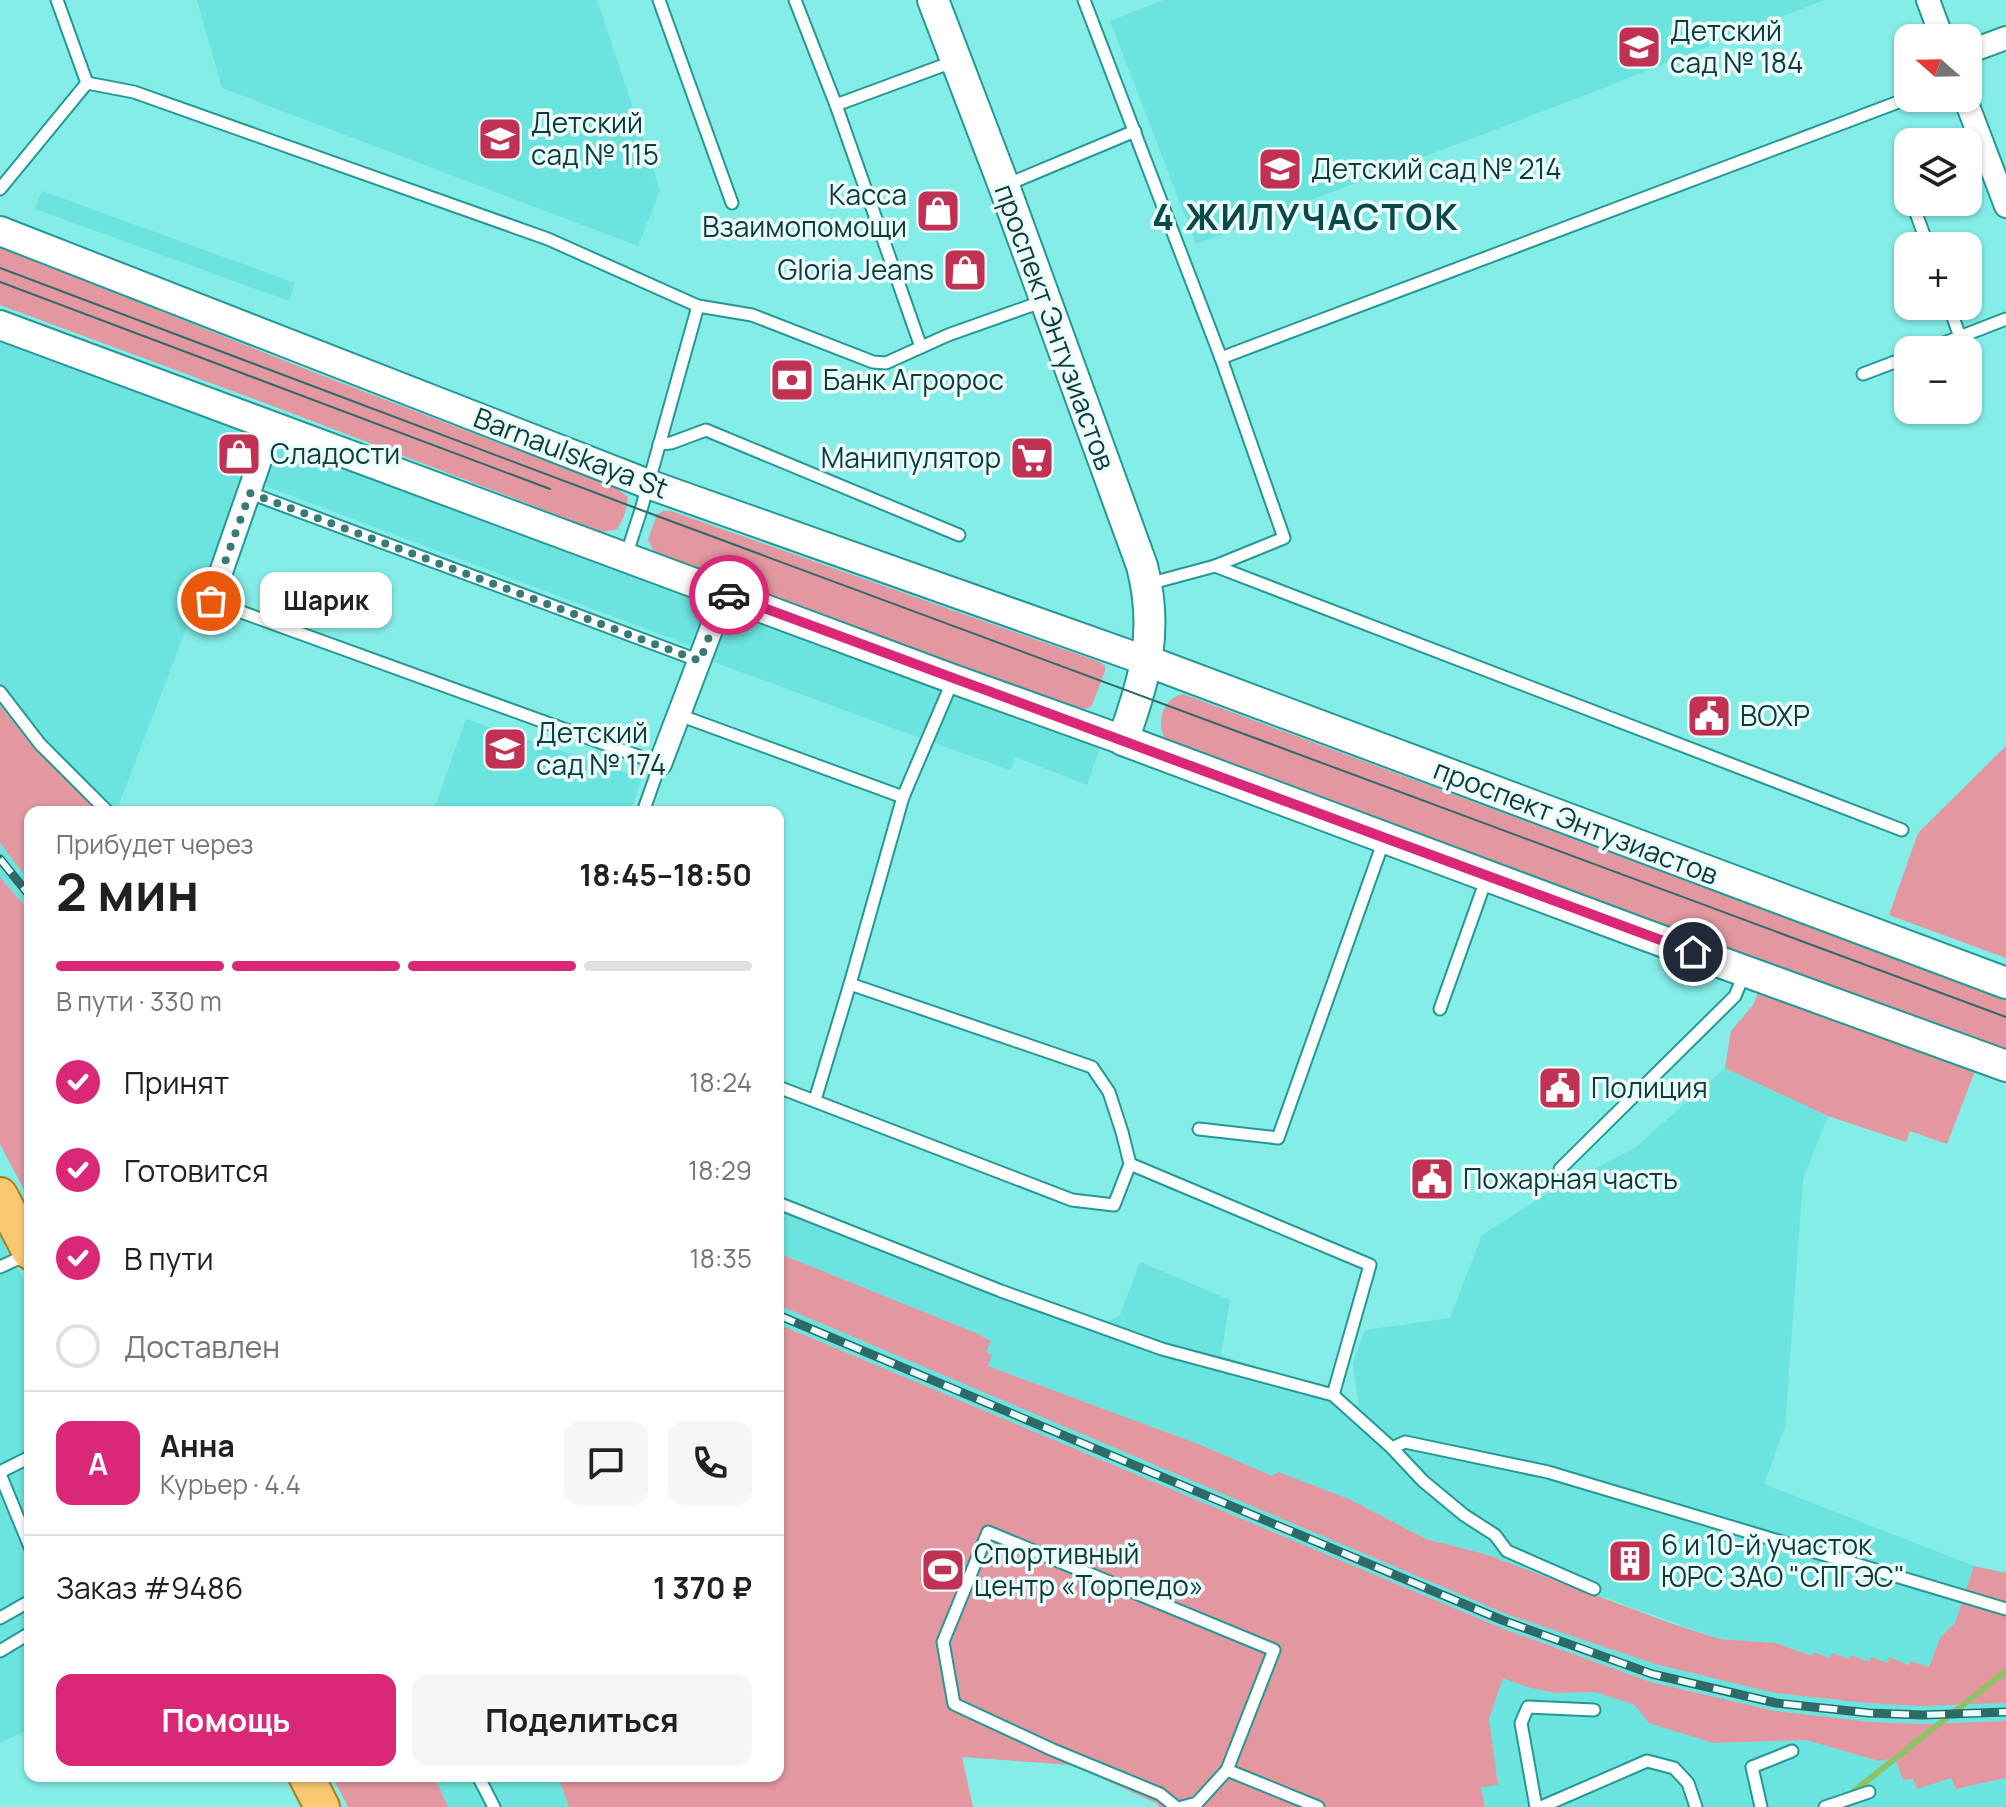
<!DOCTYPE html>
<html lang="ru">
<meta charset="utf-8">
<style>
:root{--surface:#fff;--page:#f6f6f6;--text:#202124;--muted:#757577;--line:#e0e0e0;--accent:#db2777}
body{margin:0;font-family:Manrope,sans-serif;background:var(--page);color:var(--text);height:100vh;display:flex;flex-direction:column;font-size:30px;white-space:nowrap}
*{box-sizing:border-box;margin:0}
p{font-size:26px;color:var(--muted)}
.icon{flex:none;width:44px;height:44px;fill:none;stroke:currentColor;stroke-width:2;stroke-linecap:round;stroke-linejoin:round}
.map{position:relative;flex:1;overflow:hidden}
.details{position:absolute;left:24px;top:806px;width:760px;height:976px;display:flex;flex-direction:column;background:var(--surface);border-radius:16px;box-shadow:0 2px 6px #0004}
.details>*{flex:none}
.needle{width:52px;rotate:290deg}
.tools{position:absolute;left:1894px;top:24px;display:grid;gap:16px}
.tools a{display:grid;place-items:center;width:88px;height:88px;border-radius:16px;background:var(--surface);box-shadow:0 2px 6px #0004;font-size:40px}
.pin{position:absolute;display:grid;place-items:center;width:68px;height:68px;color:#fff;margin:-34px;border:4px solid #fff;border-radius:50%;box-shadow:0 2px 8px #0007}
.courier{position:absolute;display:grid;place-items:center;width:80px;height:80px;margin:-40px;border:6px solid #db2777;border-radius:50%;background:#fff;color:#222;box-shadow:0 2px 10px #0007}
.bubble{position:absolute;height:56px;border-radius:16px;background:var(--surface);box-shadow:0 2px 6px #0004;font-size:26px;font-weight:700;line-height:56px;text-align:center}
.head em{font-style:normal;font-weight:700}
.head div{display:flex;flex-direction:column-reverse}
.head{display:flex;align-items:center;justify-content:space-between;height:136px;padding:0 32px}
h1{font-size:52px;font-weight:700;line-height:60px}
.bar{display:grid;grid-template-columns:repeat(4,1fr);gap:12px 8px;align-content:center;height:96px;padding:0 32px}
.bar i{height:10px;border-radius:6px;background:var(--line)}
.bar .current{background:var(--accent)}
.bar p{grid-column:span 4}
.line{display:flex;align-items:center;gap:20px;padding:0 32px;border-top:2px solid var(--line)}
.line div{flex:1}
.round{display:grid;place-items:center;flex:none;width:84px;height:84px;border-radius:16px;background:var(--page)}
ol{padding:0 32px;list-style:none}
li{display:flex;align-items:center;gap:24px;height:88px}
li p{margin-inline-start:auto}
li .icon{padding:8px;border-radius:50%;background:var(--accent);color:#fff;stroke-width:4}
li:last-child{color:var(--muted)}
li i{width:44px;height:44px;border:4px solid var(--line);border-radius:50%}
.action{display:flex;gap:16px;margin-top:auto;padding:16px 32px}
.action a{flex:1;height:92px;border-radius:16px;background:var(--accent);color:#fff;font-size:32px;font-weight:700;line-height:92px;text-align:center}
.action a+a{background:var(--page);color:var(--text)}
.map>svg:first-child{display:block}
.built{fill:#6be3de}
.green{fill:#e397a0}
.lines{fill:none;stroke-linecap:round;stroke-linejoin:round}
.stream{stroke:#90c265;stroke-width:6}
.service-casing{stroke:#249895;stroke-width:15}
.minor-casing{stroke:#249895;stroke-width:26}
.tertiary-casing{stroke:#249895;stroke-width:32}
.secondary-casing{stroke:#249895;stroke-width:34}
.primary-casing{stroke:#a5801f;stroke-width:38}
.service{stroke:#fff;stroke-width:11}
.minor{stroke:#fff;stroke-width:22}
.tertiary{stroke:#fff;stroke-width:28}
.secondary{stroke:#fff;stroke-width:30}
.primary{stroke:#fac870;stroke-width:34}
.tram{stroke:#2d6b69;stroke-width:2}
.rail-casing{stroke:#2d6b69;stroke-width:9}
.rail{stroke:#eafdfc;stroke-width:6;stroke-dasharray:18;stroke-linecap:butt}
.done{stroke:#377a78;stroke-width:8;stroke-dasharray:0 14.4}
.route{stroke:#db2777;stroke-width:10}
.labels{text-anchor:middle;stroke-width:7;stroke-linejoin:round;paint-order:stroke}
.poi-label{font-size:28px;fill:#0d3c3b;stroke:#eafdfc;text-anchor:start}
.street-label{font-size:28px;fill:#0d3c3b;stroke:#eafdfc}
.district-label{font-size:36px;font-weight:bold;letter-spacing:2px;fill:#0b4948;stroke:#eafdfc}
</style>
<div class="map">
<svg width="2006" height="1807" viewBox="0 0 2006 1807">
<rect width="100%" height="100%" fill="#84ede8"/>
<g class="built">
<polygon points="197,0 597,0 660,190 638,246 222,88"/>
<polygon points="1163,0 1824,0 1588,94 1196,244 1110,21"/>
<polygon points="42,191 295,283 289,301 35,209"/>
<polygon points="0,335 714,604 1100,747 1087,785 1016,757 1010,770 912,735 711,661 713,654 244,478 116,812 101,812 34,748 0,705"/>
<polygon points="466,719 642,778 630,812 433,812"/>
<polygon points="0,843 30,882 30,912 0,877"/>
<polygon points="1725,1068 1828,1116 1803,1179 1785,1427 1764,1484 1974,1566 1955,1623 1940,1639 1929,1667 1912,1661 1910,1665 1890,1658 1887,1663 1869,1662 1852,1655 1850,1659 1831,1658 1814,1652 1812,1656 1776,1643 1719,1639 1485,1554 1426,1539 1349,1499 1273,1477 1201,1445 988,1366 986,1352 990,1341 976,1333 778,1253 778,1207 1094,1329 1120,1315 1140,1262 1230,1300 1221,1355 1359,1406 1353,1363 1365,1330 1450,1318 1482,1235 1545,1195 1636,1147"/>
<polygon points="0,1233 30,1292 30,1729 0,1743"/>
<polygon points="778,1305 1509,1615 1655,1664 1775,1693 1867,1703 1921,1706 2006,1703 2006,1721 1923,1724 1870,1722 1775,1711 1651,1682 1504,1629 778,1324"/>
<polygon points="1502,1678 1527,1687 1555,1693 1595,1692 1635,1705 1650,1723 1713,1743 1806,1740 1879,1761 1896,1757 1903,1780 1952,1778 1956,1789 2006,1778 2006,1807 1485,1807 1481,1787 1498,1784 1489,1719"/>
<polygon points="434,1776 558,1776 569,1807 448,1807"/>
</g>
<g class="green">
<path d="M0,247L308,370L616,488L628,497C627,510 623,521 616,530L602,532L273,406L0,305Z"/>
<polygon points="663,511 671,511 1100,662 1105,666 1105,671 1092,705 1089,708 1082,709 655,554 648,540 657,514"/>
<path d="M1183,694L2006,1000V1054L1166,740C1155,724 1163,698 1183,694Z"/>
<polygon points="0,705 34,748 101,812 30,812 30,882 0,843"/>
<polygon points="2006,746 2006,958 1889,915 1918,833"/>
<polygon points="0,877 30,912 30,1201 0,1144"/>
<polygon points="1759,991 1975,1071 1947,1144 1910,1131 1906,1142 1828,1116 1725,1068 1731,1031 1753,1005"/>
<polygon points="778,1253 976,1333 991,1341 986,1352 992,1355 988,1366 1201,1445 1272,1476 1278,1472 1349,1499 1426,1539 1485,1554 1670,1623 1719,1639 1776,1643 1812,1656 1814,1652 1830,1658 1832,1653 1849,1659 1851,1655 1869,1662 1871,1657 1887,1663 1889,1657 1909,1665 1911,1661 1929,1667 1940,1638 1955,1623 1974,1566 2006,1573 2006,1703 1921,1706 1867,1703 1775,1693 1655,1664 1509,1615 778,1305"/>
<polygon points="778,1324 1504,1629 1651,1682 1775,1711 1870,1722 1923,1724 2006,1721 2006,1778 1956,1789 1951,1778 1917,1789 1913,1779 1903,1780 1895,1758 1879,1761 1806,1740 1713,1743 1649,1723 1635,1705 1595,1692 1555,1693 1527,1687 1503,1678 1489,1719 1498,1785 1481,1787 1485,1807 1159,1807 1158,1804 1072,1765 962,1757 973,1807 569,1807 558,1776 778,1776"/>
<polygon points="332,1776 434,1776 448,1807 348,1807"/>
</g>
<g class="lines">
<polyline class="stream" points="1849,1795 2006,1671"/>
<g class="service-casing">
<g id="service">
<polyline points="659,0 732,203"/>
<polyline points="795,0 836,105 921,347"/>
<polyline points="1084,0 1221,358 1284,538 1215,566"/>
<polyline points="87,83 134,92 548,239 698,306"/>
<polyline points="836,105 955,61"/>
<polyline points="1006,185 1135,131"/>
<polyline points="0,189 87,83 57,0"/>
<polyline points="1912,202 1928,246"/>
<polyline points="1949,306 1960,337"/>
<polyline points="1926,350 2006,319"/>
<polyline points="1221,358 1909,98"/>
<polyline points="1863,374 1908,357"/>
<polyline points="659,444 671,443 706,430 959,535"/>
<polyline points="250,493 700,661"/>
<polyline points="626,556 641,510 698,306 752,315 873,362 886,363 948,335 1044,301"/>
<polyline points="1148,584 1215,566 1902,830"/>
<polyline points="211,601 660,764 643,812"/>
<polyline points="0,692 40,744 108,812"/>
<polyline points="679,715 903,797 850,984 815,1100"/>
<polyline points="903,797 953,680"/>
<polyline points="850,984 1092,1067 1109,1092 1122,1132 1130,1164"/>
<polyline points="1440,1009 1487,877"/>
<polyline points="778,1087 1072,1200 1114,1205 1130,1164 1370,1265 1333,1395"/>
<polyline points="1199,1129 1278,1138 1384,840"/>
<polyline points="1560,1169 1735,996 1745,972"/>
<polyline points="778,1203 1001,1291 1162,1349 1333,1395 1392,1448 1423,1481 1464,1515 1495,1535 1507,1551 1594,1589"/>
<polyline points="0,1267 26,1255"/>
<polyline points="1392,1448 1405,1442 1548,1472 2006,1609"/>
<polyline points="0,1472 30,1457"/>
<polyline points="0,1474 30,1547"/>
<polyline points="0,1618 30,1601"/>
<polyline points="0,1651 30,1633"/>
<polyline points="1227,1770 1318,1807"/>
<polyline points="478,1776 494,1807"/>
<polyline points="1176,1807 1160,1794 1053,1750 954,1704 943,1642 988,1532 1274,1650 1227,1770 1197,1803 1182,1807"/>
<polyline points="1536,1807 1521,1723 1528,1707 1594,1710"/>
<polyline points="1541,1807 1647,1761 1674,1768 1688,1783 1696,1807"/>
<polyline points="1761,1807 1752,1767 1792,1751"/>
<polyline points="1825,1807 1869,1792"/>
</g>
</g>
<g class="minor-casing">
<g id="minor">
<polyline points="1928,0 1942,38"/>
<polyline points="1968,52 2006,38"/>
<polyline points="1965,98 2006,206"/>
<polyline points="211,601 272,426"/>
<polyline points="660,764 725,593"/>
</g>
</g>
<g class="tertiary-casing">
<g id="tertiary">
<polyline points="0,231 648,484 1147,661"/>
<polyline points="0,325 953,679 1123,740"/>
</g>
</g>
<g class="secondary-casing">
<g id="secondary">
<path d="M933,0L1004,186L1142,566C1159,631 1145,679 1123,740L1640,933L2006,1066"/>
<polyline points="1147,661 2006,983"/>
</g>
</g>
<g class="primary-casing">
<g id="primary">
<polyline points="0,1195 30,1252"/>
<polyline points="306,1776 322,1807"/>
</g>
</g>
<use href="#service" class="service"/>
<use href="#minor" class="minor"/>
<use href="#tertiary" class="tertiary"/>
<use href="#secondary" class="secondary"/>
<use href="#primary" class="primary"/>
<g class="tram">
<polyline points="0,268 641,510 2006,1017"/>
<polyline points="0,282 550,489"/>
</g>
<g class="rail-casing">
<g id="rail">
<polyline points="0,859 30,896"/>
<polyline points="778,1315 1502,1620 1652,1674 1776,1703 1869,1713 1923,1715 2006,1712"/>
</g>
</g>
<use href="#rail" class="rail"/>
</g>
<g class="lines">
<polyline class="done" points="211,601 250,493 700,661 725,593 729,595"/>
<polyline class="route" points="729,595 1693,952"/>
</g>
<defs>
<g id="school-square" transform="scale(2.3)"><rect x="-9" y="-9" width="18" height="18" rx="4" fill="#c13153" stroke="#eafdfc"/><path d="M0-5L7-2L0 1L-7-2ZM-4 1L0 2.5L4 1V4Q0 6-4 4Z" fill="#fff"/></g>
<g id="shop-square" transform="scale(2.3)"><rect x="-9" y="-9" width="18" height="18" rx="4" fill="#c13153" stroke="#eafdfc"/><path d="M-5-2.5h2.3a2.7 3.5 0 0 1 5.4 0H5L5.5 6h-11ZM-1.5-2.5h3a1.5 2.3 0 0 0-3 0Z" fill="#fff"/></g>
<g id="bank-square" transform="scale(2.3)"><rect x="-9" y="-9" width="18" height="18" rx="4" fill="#c13153" stroke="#eafdfc"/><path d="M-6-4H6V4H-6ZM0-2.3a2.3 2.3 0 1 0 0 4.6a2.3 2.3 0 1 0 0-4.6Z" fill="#fff"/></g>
<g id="supermarket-square" transform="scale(2.3)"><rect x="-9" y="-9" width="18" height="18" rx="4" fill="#c13153" stroke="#eafdfc"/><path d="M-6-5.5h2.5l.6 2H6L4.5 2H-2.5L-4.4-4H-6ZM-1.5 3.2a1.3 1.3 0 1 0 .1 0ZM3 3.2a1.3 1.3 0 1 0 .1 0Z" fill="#fff"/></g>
<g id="civic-square" transform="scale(2.3)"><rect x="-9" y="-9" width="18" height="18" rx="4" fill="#c13153" stroke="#eafdfc"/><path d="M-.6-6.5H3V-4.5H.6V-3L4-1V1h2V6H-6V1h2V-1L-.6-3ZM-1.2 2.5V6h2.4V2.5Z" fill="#fff"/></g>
<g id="building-square" transform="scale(2.3)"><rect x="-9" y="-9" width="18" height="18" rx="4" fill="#c13153" stroke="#eafdfc"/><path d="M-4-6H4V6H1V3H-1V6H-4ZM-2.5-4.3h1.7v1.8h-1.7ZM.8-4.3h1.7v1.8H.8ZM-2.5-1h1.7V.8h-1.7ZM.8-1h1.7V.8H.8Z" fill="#fff"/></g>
<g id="stadium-square" transform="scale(2.3)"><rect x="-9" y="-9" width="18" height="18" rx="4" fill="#c13153" stroke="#eafdfc"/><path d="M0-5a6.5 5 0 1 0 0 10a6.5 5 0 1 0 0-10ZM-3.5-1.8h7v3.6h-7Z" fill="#fff"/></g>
</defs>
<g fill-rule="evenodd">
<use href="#school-square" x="1639" y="47"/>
<use href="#school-square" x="500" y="139"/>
<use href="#school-square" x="1280" y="169"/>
<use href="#shop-square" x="938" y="211"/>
<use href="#shop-square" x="965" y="270"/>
<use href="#bank-square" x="792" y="380"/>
<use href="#shop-square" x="239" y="454"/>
<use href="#supermarket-square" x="1032" y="458"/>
<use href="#civic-square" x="1709" y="716"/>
<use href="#school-square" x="505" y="749"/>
<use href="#civic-square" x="1560" y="1088"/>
<use href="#civic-square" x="1432" y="1179"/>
<use href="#building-square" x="1630" y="1561"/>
<use href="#stadium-square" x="943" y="1570"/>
</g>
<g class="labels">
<g class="poi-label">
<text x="1670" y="41">Детский<tspan x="1670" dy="32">сад № 184</tspan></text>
<text x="531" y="133">Детский<tspan x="531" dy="32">сад № 115</tspan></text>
<text x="1311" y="179">Детский сад № 214</text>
<text x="907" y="205" text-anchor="end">Касса<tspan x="907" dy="32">Взаимопомощи</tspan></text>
<text x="934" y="280" text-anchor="end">Gloria Jeans</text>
<text x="823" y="390">Банк Агророс</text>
<text x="270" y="464">Сладости</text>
<text x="1001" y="468" text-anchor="end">Манипулятор</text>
<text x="1740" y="726">ВОХР</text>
<text x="536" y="743">Детский<tspan x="536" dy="32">сад № 174</tspan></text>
<text x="1591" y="1098">Полиция</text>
<text x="1463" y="1189">Пожарная часть</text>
<text x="1661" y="1555">6 и 10-й участок<tspan x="1661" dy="32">ЮРС ЗАО "СПГЭС"</tspan></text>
<text x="974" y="1564">Спортивный<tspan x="974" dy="32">центр «Торпедо»</tspan></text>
</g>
<g class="street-label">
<text transform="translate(1055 327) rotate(70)" y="10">проспект Энтузиастов</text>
<text transform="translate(571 453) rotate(21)" y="10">Barnaulskaya St</text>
<text transform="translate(1576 822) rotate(21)" y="10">проспект Энтузиастов</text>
</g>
<g class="district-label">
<text x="1306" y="230">4 ЖИЛУЧАСТОК</text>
</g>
</g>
</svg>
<div class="tools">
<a><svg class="needle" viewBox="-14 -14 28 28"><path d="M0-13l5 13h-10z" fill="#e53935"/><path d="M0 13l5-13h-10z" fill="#757577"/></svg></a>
<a><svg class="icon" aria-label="layers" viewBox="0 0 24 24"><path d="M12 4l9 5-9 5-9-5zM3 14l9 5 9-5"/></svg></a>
<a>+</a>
<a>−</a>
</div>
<div class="pin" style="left:211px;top:601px;background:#ea580c"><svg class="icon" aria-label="bag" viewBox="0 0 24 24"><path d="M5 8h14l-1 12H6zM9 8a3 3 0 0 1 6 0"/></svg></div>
<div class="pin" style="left:1693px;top:952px;background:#1f2937"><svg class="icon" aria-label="home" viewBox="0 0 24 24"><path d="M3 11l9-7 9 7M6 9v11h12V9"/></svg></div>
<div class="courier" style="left:729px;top:595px"><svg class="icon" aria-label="car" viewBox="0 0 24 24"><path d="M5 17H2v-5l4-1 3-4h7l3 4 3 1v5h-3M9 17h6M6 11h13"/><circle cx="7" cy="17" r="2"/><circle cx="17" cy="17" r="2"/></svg></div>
<div class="bubble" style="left:260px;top:572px;width:132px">Шарик</div>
<section class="details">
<div class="head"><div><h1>2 мин</h1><p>Прибудет через</p></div><em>18:45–18:50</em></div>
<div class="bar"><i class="current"></i><i class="current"></i><i class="current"></i><i></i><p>В пути · 330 m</p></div>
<ol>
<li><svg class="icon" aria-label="check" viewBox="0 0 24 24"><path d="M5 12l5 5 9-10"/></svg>Принят<p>18:24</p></li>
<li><svg class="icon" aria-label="check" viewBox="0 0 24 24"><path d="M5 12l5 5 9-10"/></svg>Готовится<p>18:29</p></li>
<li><svg class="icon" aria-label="check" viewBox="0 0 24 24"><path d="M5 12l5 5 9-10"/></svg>В пути<p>18:35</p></li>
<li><i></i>Доставлен</li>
</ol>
<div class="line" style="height:144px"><b class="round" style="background:var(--accent);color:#fff">А</b><div><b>Анна</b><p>Курьер · 4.4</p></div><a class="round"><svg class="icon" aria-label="chat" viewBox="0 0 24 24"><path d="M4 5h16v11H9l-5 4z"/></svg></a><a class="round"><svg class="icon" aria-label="phone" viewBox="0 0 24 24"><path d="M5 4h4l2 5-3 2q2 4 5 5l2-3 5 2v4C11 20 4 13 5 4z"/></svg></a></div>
<div class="line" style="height:104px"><div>Заказ #9486</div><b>1 370 ₽</b></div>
<div class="action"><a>Помощь</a><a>Поделиться</a></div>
</section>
</div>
